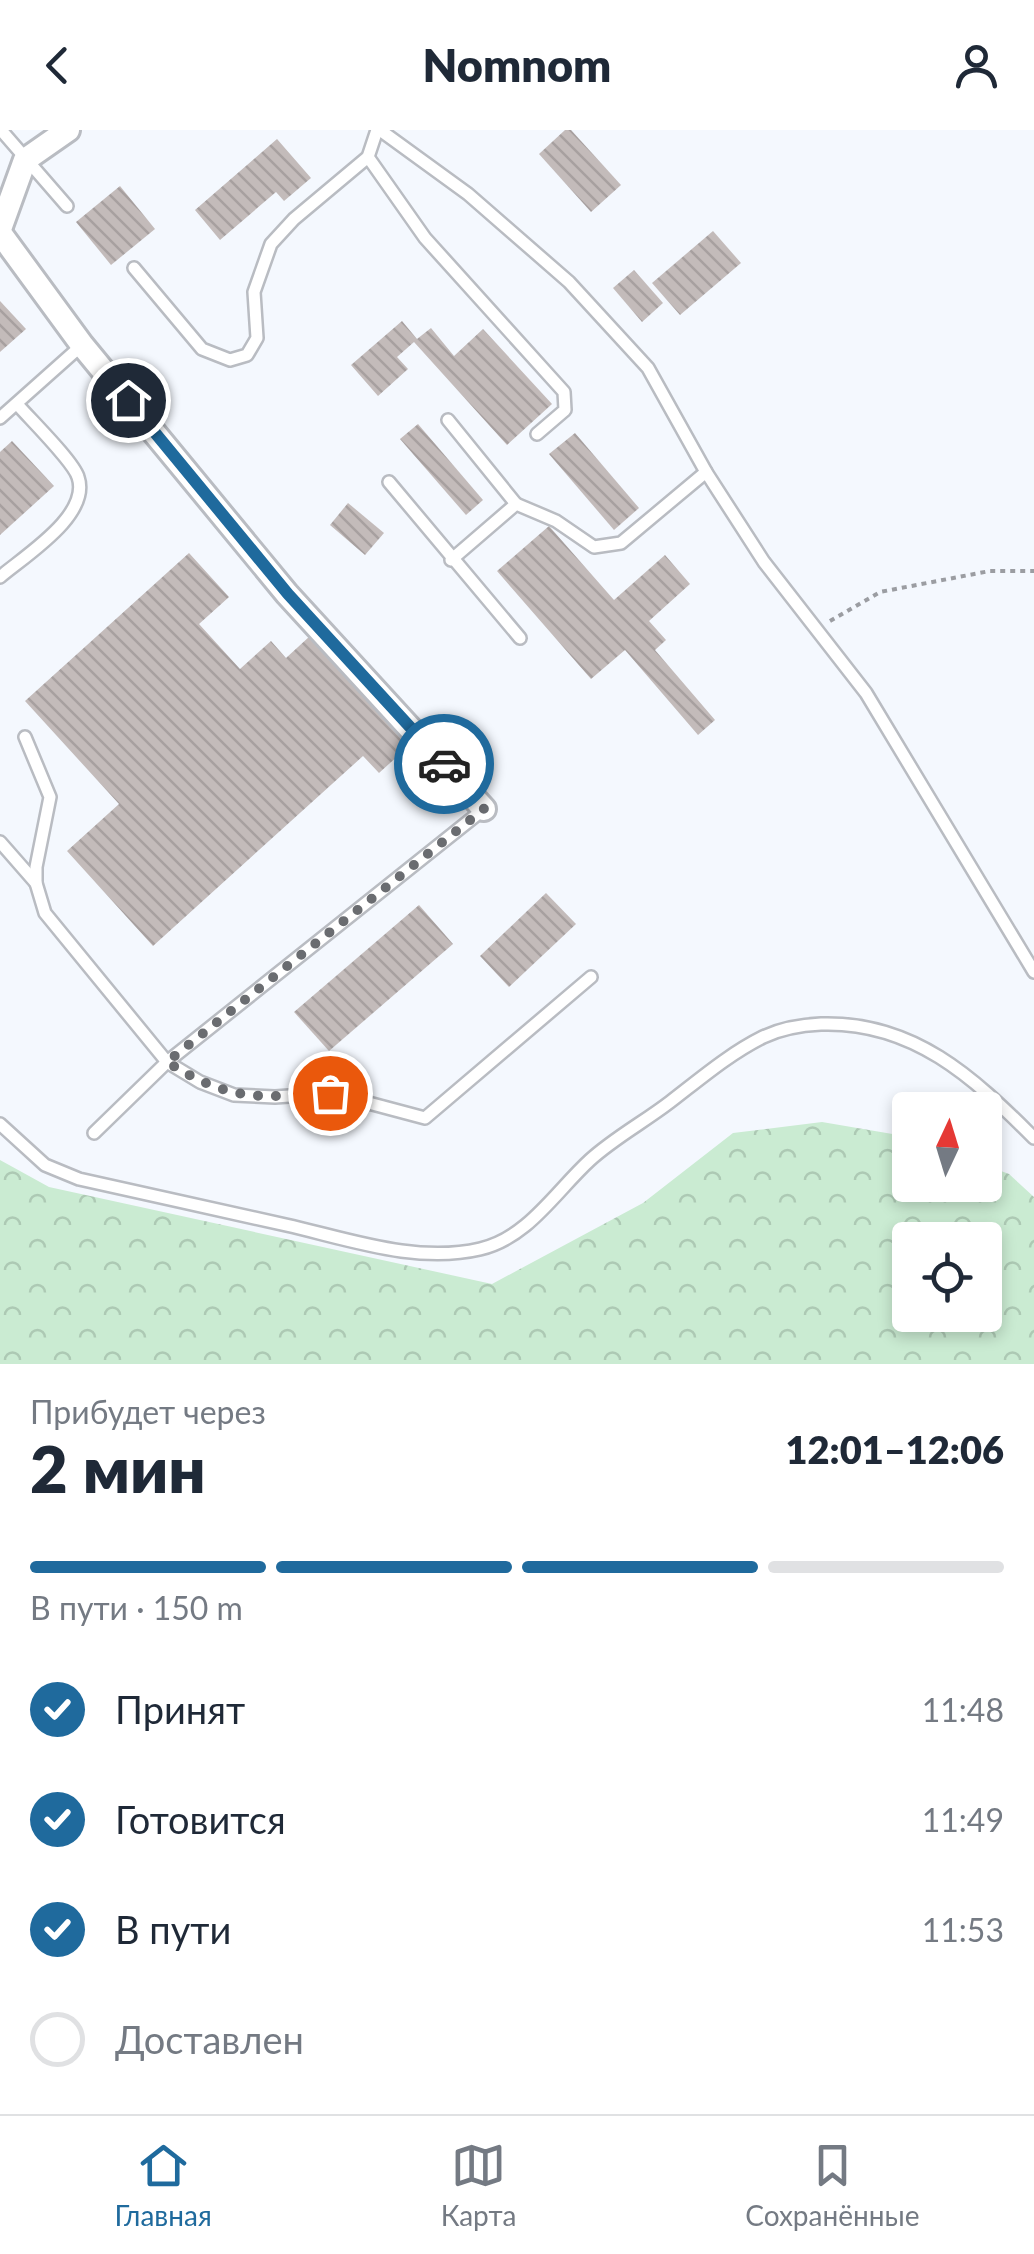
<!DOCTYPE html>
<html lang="ru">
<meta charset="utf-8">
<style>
:root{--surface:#fff;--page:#f2f2f3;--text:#1f2937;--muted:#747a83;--line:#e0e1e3;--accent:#1f6a9d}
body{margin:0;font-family:Lato,sans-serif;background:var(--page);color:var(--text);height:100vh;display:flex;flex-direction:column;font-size:38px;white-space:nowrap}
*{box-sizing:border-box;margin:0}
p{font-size:32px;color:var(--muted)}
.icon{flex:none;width:55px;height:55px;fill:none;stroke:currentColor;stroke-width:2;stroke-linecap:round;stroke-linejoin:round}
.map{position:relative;height:1234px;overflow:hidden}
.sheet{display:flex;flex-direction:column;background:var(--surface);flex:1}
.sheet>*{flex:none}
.needle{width:65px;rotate:4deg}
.fabs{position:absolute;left:892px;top:962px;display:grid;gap:20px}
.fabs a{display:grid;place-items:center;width:110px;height:110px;border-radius:10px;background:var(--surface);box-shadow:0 5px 15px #0003;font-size:50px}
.pin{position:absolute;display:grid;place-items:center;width:85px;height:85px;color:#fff;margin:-42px;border:5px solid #fff;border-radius:50%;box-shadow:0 2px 10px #0007}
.courier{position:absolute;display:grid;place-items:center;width:100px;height:100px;margin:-50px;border:8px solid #1f6a9d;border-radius:50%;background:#fff;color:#222;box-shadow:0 2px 12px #0007}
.overview em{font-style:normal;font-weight:800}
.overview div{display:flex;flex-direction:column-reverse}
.overview{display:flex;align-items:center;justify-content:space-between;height:170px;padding:0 30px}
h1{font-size:65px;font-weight:800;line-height:75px}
.bar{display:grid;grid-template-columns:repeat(4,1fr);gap:15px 10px;align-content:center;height:120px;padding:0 30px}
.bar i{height:12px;border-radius:8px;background:var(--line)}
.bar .active{background:var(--accent)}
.bar p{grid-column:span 4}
ol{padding:0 30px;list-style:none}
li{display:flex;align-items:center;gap:30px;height:110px}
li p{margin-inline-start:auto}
li .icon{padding:10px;border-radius:50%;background:var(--accent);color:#fff;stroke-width:4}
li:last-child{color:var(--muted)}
li i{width:55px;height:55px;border:5px solid var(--line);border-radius:50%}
header{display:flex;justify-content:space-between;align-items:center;height:130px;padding:0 30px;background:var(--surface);font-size:45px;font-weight:800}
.dock{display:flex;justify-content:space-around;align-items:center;height:140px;border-top:2px solid var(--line);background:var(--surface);font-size:28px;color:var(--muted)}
.dock a{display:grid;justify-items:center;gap:5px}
.dock .active{color:var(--accent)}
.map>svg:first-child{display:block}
.forest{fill:url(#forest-crowns);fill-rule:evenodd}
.building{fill:url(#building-back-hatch)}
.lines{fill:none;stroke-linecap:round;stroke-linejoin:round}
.service-casing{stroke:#b9bcc2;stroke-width:16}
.minor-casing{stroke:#b9bcc2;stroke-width:28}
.path{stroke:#9b9da2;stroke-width:4;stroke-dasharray:5 5;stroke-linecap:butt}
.service{stroke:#fff;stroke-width:11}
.minor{stroke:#fff;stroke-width:22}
.done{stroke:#6a6c70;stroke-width:10;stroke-dasharray:0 18}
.route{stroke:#1f6a9d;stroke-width:12}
</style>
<header><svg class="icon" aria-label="back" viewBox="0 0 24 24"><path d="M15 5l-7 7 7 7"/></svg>Nomnom<svg class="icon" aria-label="person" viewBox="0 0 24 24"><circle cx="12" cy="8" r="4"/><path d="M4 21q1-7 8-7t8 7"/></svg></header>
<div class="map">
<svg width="1034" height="1234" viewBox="0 0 1034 1234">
<defs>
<pattern id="forest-crowns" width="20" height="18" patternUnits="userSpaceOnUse" patternTransform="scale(2.5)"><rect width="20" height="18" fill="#caebd2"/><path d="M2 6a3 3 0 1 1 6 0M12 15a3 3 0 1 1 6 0" fill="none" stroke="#adc9b4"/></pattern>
<pattern id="building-back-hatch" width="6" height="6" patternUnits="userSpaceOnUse" patternTransform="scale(2.5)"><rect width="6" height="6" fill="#c3bbba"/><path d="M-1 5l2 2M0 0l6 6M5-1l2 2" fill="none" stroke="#a7a0a0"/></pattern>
</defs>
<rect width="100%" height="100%" fill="#f4f8fe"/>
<path class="forest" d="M822,992L910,1007V1055H985V1035L1009,1044L1034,1067V1234H0V1030L49,1057L492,1154L643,1073L733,1003ZM910,1110H985V1185H910Z"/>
<g class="building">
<polygon points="565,0 571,0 621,55 591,82 539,24"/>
<polygon points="277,9 311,48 284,71 276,62 220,110 195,80"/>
<polygon points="120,56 155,99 111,135 76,92"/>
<polygon points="713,101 741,133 680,185 652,153"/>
<polygon points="634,140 663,173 642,192 613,158"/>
<polygon points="0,171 26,199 0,222"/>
<polygon points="402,191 417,209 431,198 454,226 483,199 552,274 507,315 414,212 397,227 408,239 378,266 351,235"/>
<polygon points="418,294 483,370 466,385 400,309"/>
<polygon points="575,303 639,378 614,400 549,324"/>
<polygon points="12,311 54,356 0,405 0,322"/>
<polygon points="348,373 384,403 365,425 330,395"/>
<polygon points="549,396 614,470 665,425 690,454 649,491 666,510 655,520 715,590 698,605 625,520 591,549 497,441"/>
<polygon points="189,423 229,467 199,494 240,539 271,511 286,528 310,506 410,615 379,643 363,626 153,816 67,721 119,674 25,571"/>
<polygon points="546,763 576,794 509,857 480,826"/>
<polygon points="419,775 453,814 329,921 294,882"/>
</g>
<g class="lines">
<g class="service-casing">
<g id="service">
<polyline points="1,0 67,76"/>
<polyline points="380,0 468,64 569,152 648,238 706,342 764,432 866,563 1034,842"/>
<polyline points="368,27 425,108 564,262 565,280 537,304"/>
<polyline points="134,138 202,219 230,230 247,225 257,208 254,162 271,114 294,89 368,27 377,0"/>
<polyline points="0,288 82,215"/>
<polyline points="448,290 516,374"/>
<polyline points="389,352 520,508"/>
<polyline points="451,430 516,374 556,391 594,417 621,413 706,342"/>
<path d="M0,447C26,425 91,385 78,347C73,331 30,289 17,274"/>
<polyline points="25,607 50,667 36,737 36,753 45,783 167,932 200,952 234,965 275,967 331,963 425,988 591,847"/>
<polyline points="0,712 36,753"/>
<path d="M0,994L45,1035L79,1049C148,1064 217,1080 286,1095C348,1109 416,1134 480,1119C528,1108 556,1061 590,1030C614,1008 644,992 670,972C700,949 729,924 763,907C782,898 800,895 821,894C913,891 973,947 1034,1008"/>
<polyline points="94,1003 167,932 484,679"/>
</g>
</g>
<g class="minor-casing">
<g id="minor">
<polyline points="0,99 25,30 68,0"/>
<polyline points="0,103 82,215 287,464 484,679"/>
</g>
</g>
<polyline class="path" points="830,491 880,462 990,441 1034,441"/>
<use href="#service" class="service"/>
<use href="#minor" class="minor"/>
</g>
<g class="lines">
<path class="done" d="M330,963C258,968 231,972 167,932L484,679L444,634"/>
<polyline class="route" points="128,270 288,464 444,634"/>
</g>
</svg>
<div class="fabs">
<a><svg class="needle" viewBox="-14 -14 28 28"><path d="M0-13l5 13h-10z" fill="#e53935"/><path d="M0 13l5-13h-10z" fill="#747a83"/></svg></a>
<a><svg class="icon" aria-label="locate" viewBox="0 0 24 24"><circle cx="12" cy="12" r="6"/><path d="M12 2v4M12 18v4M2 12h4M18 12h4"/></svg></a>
</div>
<div class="pin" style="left:330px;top:963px;background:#ea580c"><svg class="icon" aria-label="bag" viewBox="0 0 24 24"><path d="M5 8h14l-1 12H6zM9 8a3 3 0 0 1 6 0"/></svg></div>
<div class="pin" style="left:128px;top:270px;background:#1f2937"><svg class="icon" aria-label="home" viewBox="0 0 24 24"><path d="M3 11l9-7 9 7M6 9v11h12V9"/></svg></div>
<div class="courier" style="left:444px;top:634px"><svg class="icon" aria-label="car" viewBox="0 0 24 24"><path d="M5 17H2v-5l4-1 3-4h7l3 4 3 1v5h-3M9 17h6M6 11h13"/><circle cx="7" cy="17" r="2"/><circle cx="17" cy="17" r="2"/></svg></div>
</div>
<section class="sheet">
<div class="overview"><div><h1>2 мин</h1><p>Прибудет через</p></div><em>12:01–12:06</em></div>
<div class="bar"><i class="active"></i><i class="active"></i><i class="active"></i><i></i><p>В пути · 150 m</p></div>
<ol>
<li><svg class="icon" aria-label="check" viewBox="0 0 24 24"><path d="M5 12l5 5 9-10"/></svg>Принят<p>11:48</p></li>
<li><svg class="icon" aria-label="check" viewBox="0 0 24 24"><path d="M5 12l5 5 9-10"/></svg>Готовится<p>11:49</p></li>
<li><svg class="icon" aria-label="check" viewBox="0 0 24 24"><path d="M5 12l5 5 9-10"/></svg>В пути<p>11:53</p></li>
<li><i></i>Доставлен</li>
</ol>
</section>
<nav class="dock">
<a class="active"><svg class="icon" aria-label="home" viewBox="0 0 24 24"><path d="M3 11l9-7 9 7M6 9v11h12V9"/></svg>Главная</a>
<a><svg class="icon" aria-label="map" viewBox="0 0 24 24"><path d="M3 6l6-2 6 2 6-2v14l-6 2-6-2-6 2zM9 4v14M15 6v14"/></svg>Карта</a>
<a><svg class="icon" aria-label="saved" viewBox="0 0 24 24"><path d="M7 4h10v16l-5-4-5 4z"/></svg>Сохранённые</a>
</nav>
